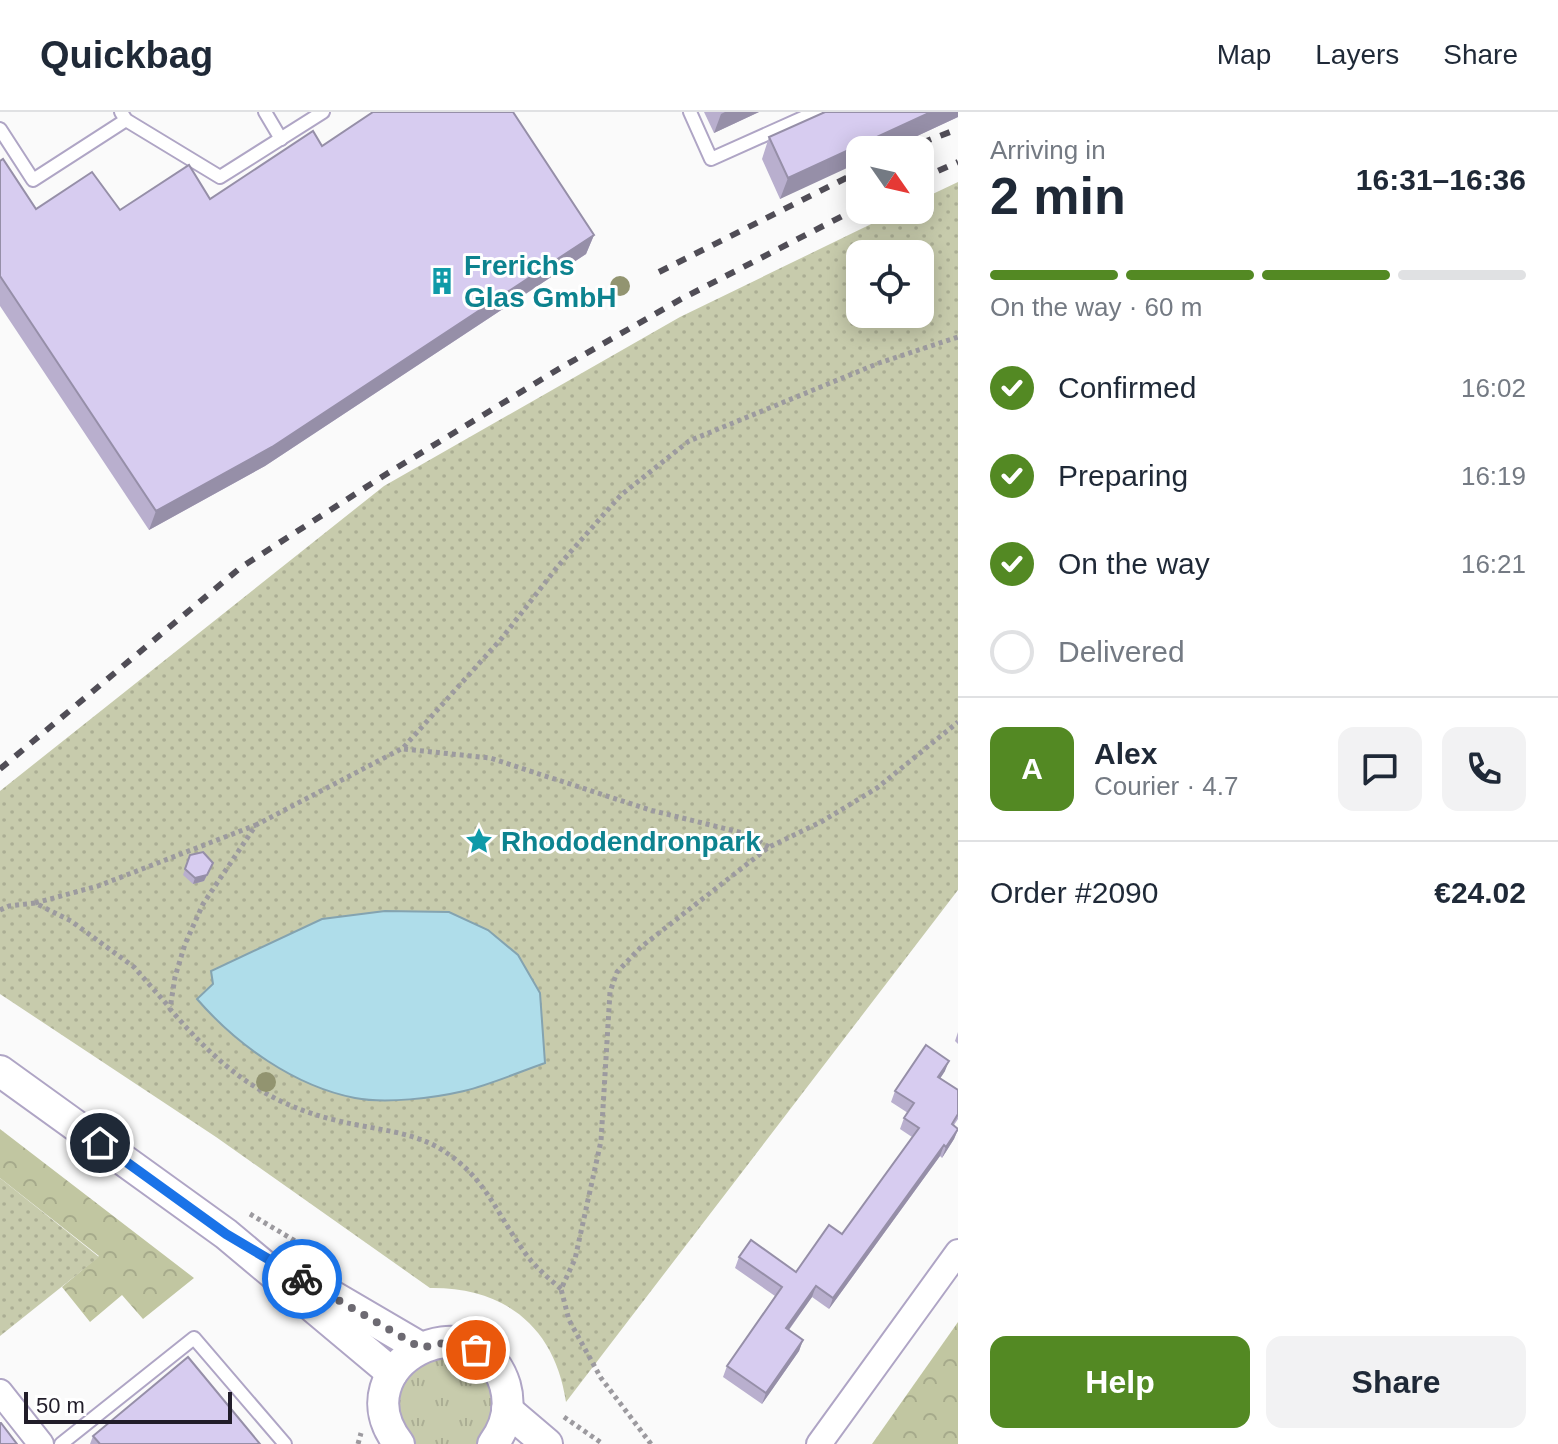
<!DOCTYPE html>
<meta charset="utf-8">
<style>
:root{--surface:#fff;--page:#f2f2f3;--text:#1f2937;--muted:#747a83;--line:#e0e1e3;--accent:#538923}
body{margin:0;font-family:Arial,sans-serif;background:var(--page);color:var(--text);height:100vh;display:flex;flex-direction:column;font-size:30px;white-space:nowrap}
*{box-sizing:border-box;margin:0}
p{font-size:26px;color:var(--muted)}
.icon{flex:none;width:44px;height:44px;fill:none;stroke:currentColor;stroke-width:2;stroke-linecap:round;stroke-linejoin:round}
.map{position:relative;flex:1;overflow:hidden}
.panel{display:flex;flex-direction:column;background:var(--surface);width:600px}
.panel>*{flex:none}
.needle{width:52px;rotate:124deg}
.fabs{position:absolute;left:846px;top:24px;display:grid;gap:16px}
.fabs a{display:grid;place-items:center;width:88px;height:88px;border-radius:16px;background:var(--surface);box-shadow:0 4px 20px #0003;font-size:40px}
.scale{position:absolute;left:24px;bottom:20px;width:208px;box-sizing:border-box;padding-left:8px;border:4px solid #211d29;border-top:0;font-size:22px;line-height:28px;white-space:nowrap;color:#211d29;-webkit-text-stroke:6px #fff;paint-order:stroke}
.pin{position:absolute;display:grid;place-items:center;width:68px;height:68px;color:#fff;margin:-34px;border:4px solid #fff;border-radius:50%;box-shadow:0 2px 8px #0007}
.courier{position:absolute;display:grid;place-items:center;width:80px;height:80px;margin:-40px;border:6px solid #1a73e8;border-radius:50%;background:#fff;color:#222;box-shadow:0 2px 10px #0007}
.headline em{font-style:normal;font-weight:800}
.headline div{display:flex;flex-direction:column-reverse}
.headline{display:flex;align-items:center;justify-content:space-between;height:136px;padding:0 32px}
h1{font-size:52px;font-weight:800;line-height:60px}
.bar{display:grid;grid-template-columns:repeat(4,1fr);gap:12px 8px;align-content:center;height:96px;padding:0 32px}
.bar i{height:10px;border-radius:6px;background:var(--line)}
.bar .on{background:var(--accent)}
.bar p{grid-column:span 4}
.line{display:flex;align-items:center;gap:20px;padding:0 32px;border-top:2px solid var(--line)}
.line div{flex:1}
.round{display:grid;place-items:center;flex:none;width:84px;height:84px;border-radius:16px;background:var(--page)}
ol{padding:0 32px;list-style:none}
li{display:flex;align-items:center;gap:24px;height:88px}
li p{margin-inline-start:auto}
li .icon{padding:8px;border-radius:50%;background:var(--accent);color:#fff;stroke-width:4}
li:last-child{color:var(--muted)}
li i{width:44px;height:44px;border:4px solid var(--line);border-radius:50%}
.cta{display:flex;gap:16px;margin-top:auto;padding:16px 32px}
.cta a{flex:1;height:92px;border-radius:16px;background:var(--accent);color:#fff;font-size:32px;font-weight:800;line-height:92px;text-align:center}
.cta a+a{background:var(--page);color:var(--text)}
header{display:flex;align-items:center;gap:48px;box-sizing:border-box;height:112px;padding:0 40px;background:var(--surface);border-bottom:2px solid var(--line)}
header strong{font-size:38px}
nav{display:flex;gap:44px;margin-inline-start:auto;font-size:28px}
main{display:flex;flex:1;min-height:0}
.map>svg:first-child{display:block}
.grass{fill:url(#grass-tufts)}
.forest{fill:url(#forest-crowns)}
.park{fill:url(#park-dots);fill-rule:evenodd}
.water{fill:#afddea;stroke:#84a3b0;stroke-width:2}
.lines{fill:none;stroke-linecap:round;stroke-linejoin:round}
.service-casing{stroke:#afa5c5;stroke-width:16}
.minor-casing{stroke:#afa5c5;stroke-width:28}
.tertiary-casing{stroke:#afa5c5;stroke-width:34}
.path{stroke:#9c9a9f;stroke-width:5;stroke-dasharray:4 4;stroke-linecap:butt}
.service{stroke:#fff;stroke-width:12}
.minor{stroke:#fff;stroke-width:24}
.tertiary{stroke:#fff;stroke-width:30}
.rail{stroke:#504d56;stroke-width:6;stroke-dasharray:10 10;stroke-linecap:butt}
.tree{fill:#929470}
.wall{fill:#b9afce}
.shaded-wall{fill:#968fa8}
.building{fill:#d7ccf0;stroke:#968fa8;stroke-width:2}
.done{stroke:#6d6a72;stroke-width:8;stroke-dasharray:0 14.4}
.route{stroke:#1a73e8;stroke-width:10}
.labels{text-anchor:middle;stroke-width:6;stroke-linejoin:round;paint-order:stroke}
.culture-label{font-size:28px;font-weight:bold;fill:#0d838f;stroke:#fff;text-anchor:start}
</style>
<header>
<strong>Quickbag</strong>
<nav><a>Map</a><a>Layers</a><a>Share</a></nav>
</header>
<main>
<div class="map">
<svg width="958" height="1332" viewBox="0 0 958 1332">
<defs>
<pattern id="grass-tufts" width="24" height="20" patternUnits="userSpaceOnUse" patternTransform="scale(2)"><rect width="24" height="20" fill="#c7cbac"/><path d="M3 7l-1-3M5 7V3M7 7l1-3M15 17l-1-3M17 17v-4M19 17l1-3" fill="none" stroke="#abae94"/></pattern>
<pattern id="forest-crowns" width="20" height="18" patternUnits="userSpaceOnUse" patternTransform="scale(2)"><rect width="20" height="18" fill="#c1c6a1"/><path d="M2 6a3 3 0 1 1 6 0M12 15a3 3 0 1 1 6 0" fill="none" stroke="#a6aa8b"/></pattern>
<pattern id="park-dots" width="8" height="8" patternUnits="userSpaceOnUse" patternTransform="scale(2)"><rect width="8" height="8" fill="#c7cbac"/><path d="M2 2h.1M6 6h.1" fill="none" stroke="#abae94" stroke-width="1.8" stroke-linecap="round"/></pattern>
</defs>
<rect width="100%" height="100%" fill="#fafafa"/>
<polygon class="grass" points="428,1241 479,1249 500,1296 482,1332 409,1332 393,1279"/>
<g class="forest">
<polygon points="0,1017 194,1166 143,1207 122,1183 90,1210 62,1175 99,1144 0,1066"/>
<polygon points="958,1210 958,1332 872,1332"/>
</g>
<g class="park">
<path d="M958,70V778L566,1290C555,1215 505,1175 430,1176L216,1025L0,882V679L384,374L680,205L900,98H920V88ZM860,142H920V202H860Z"/>
<polygon points="0,1066 99,1145 0,1224"/>
</g>
<path class="water" d="M385,799L449,800L488,818L518,843L540,881L545,951C519,960 492,972 464,979C434,986 386,992 355,986C294,974 237,933 197,887L213,872L211,859L322,807Z"/>
<g class="lines">
<g class="service-casing">
<g id="service">
<polyline points="121,0 126,8 220,65 323,0"/>
<polyline points="265,0 281,27"/>
<polyline points="690,0 711,47 816,0"/>
<polyline points="0,17 33,68 126,8"/>
<polyline points="61,1332 194,1226 285,1332"/>
</g>
</g>
<g class="minor-casing">
<g id="minor">
<polyline points="0,1280 41,1332"/>
<polyline points="819,1332 958,1140"/>
</g>
</g>
<g class="tertiary-casing">
<g id="tertiary">
<polyline points="0,959 226,1122 392,1261"/>
<polyline points="310,1171 421,1236"/>
<polyline points="507,1298 547,1332"/>
<path d="M399,1332C337,1253 476,1181 505,1273C511,1294 506,1315 493,1332"/>
</g>
</g>
<g class="path">
<polyline points="404,637 490,646 650,698 747,722 769,735"/>
<polyline points="35,791 98,774 256,713"/>
<polyline points="0,798 9,794 35,791 71,809 134,855 170,896"/>
<polyline points="250,1102 317,1142"/>
<path d="M561,1177C547,1165 534,1154 523,1138C494,1097 485,1064 439,1036C410,1019 371,1017 339,1009C264,992 219,954 170,897L175,865L185,832L203,792L256,713L403,636L502,526L558,454L621,383L689,329L879,251L958,225"/>
<polyline points="564,1305 603,1332"/>
<polyline points="358,1332 361,1321"/>
<polyline points="651,1332 601,1266 569,1208 561,1177 575,1147 601,1029 610,880 617,860 641,835 769,735 821,710 877,676 958,610"/>
</g>
<use href="#service" class="service"/>
<use href="#minor" class="minor"/>
<use href="#tertiary" class="tertiary"/>
<g class="rail">
<polyline points="903,38 958,17"/>
<polyline points="920,67 958,50"/>
<polyline points="659,160 860,59"/>
<polyline points="0,657 240,456 388,361 557,258 683,186 860,95"/>
</g>
</g>
<g class="tree">
<circle cx="620" cy="174" r="10"/>
<circle cx="266" cy="970" r="10"/>
</g>
<g class="wall">
<polygon points="704,0 759,0 714,21"/>
<polygon points="958,5 887,38 860,38 780,87 762,47 769,25"/>
<polygon points="322,34 594,123 586,142 265,354 149,418 0,194 0,49 36,97 120,98 210,87"/>
<polygon points="190,743 213,751 204,769 193,772 183,763"/>
<polygon points="958,920 958,932 955,929"/>
<polygon points="945,959 940,966 958,978 958,1007 954,1013 958,1018 954,1027 942,1046 940,1044 829,1197 812,1185 789,1218 803,1228 799,1239 762,1292 723,1265 727,1254 775,1184 735,1156 739,1145 796,1160 842,1122 912,1025 900,1017 904,1006 908,1001 891,990 895,979"/>
<polygon points="93,1324 260,1332 90,1332"/>
</g>
<g class="shaded-wall">
<polygon points="725,0 759,0 714,21 721,2"/>
<polygon points="931,0 958,0 958,5 887,38 860,38 860,50 780,87 788,66"/>
<polygon points="594,123 586,142 265,354 149,418 156,399"/>
<polygon points="213,751 204,769 193,772 195,766"/>
<polygon points="949,949 945,959 934,976 938,965"/>
<polygon points="958,1017 954,1027 942,1046 946,1035"/>
<polygon points="944,1033 940,1044 829,1197 833,1186"/>
<polygon points="816,1174 812,1185 782,1227 786,1216"/>
<polygon points="803,1228 799,1239 762,1292 766,1281"/>
</g>
<g class="building">
<polygon points="373,0 513,0 594,123 272,335 156,399 0,164 0,49 3,47 36,97 92,60 120,98 189,53 210,87 313,19 322,34"/>
<polygon points="825,0 931,0 788,66 769,25"/>
<polygon points="203,740 213,751 207,763 195,766 185,757 190,743"/>
<polygon points="926,933 949,949 938,965 958,978 958,1002 952,1012 958,1017 946,1035 944,1033 833,1186 816,1174 786,1216 803,1228 766,1281 727,1254 782,1175 739,1145 751,1128 796,1160 829,1113 842,1122 919,1016 904,1006 914,991 895,979"/>
<polygon points="188,1245 260,1332 100,1332 93,1324"/>
<polygon points="0,1311 1,1311 17,1332 0,1332"/>
</g>
<g class="lines">
<polyline class="done" points="302,1167 421,1236 448,1230 476,1238"/>
<polyline class="route" points="100,1031 226,1122 302,1167"/>
</g>
<defs>
<g id="building-bare" transform="scale(2.16)"><path d="M-4-6H4V6H1V3H-1V6H-4ZM-2.5-4.3h1.7v1.8h-1.7ZM.8-4.3h1.7v1.8H.8ZM-2.5-1h1.7V.8h-1.7ZM.8-1h1.7V.8H.8Z" fill="#0f9aa8" stroke="#fff" stroke-width="2.5" paint-order="stroke"/></g>
<g id="sight-bare" transform="scale(2.16)"><path d="M0-6L1.8-2.2L6-1.7L2.9 1.2L3.7 5.4L0 3.3L-3.7 5.4L-2.9 1.2L-6-1.7L-1.8-2.2Z" fill="#0f9aa8" stroke="#fff" stroke-width="2.5" paint-order="stroke"/></g>
</defs>
<g fill-rule="evenodd">
<use href="#building-bare" x="442" y="169"/>
<use href="#sight-bare" x="479" y="729"/>
</g>
<g class="labels">
<g class="culture-label">
<text x="464" y="163">Frerichs<tspan x="464" dy="32">Glas GmbH</tspan></text>
<text x="501" y="739">Rhododendronpark</text>
</g>
</g>
</svg>
<div class="fabs">
<a><svg class="needle" viewBox="-14 -14 28 28"><path d="M0-13l5 13h-10z" fill="#e53935"/><path d="M0 13l5-13h-10z" fill="#747a83"/></svg></a>
<a><svg class="icon" aria-label="locate" viewBox="0 0 24 24"><circle cx="12" cy="12" r="6"/><path d="M12 2v4M12 18v4M2 12h4M18 12h4"/></svg></a>
</div>
<div class="scale">50 m</div>
<div class="pin" style="left:476px;top:1238px;background:#ea580c"><svg class="icon" aria-label="bag" viewBox="0 0 24 24"><path d="M5 8h14l-1 12H6zM9 8a3 3 0 0 1 6 0"/></svg></div>
<div class="pin" style="left:100px;top:1031px;background:#1f2937"><svg class="icon" aria-label="home" viewBox="0 0 24 24"><path d="M3 11l9-7 9 7M6 9v11h12V9"/></svg></div>
<div class="courier" style="left:302px;top:1167px"><svg class="icon" aria-label="bike" viewBox="0 0 24 24"><circle cx="6" cy="16" r="4"/><circle cx="18" cy="16" r="4"/><path d="M6 16l4-8h5l3 8M10 8l3 8H6M13 5h3"/></svg></div>
</div>
<section class="panel">
<div class="headline"><div><h1>2 min</h1><p>Arriving in</p></div><em>16:31–16:36</em></div>
<div class="bar"><i class="on"></i><i class="on"></i><i class="on"></i><i></i><p>On the way · 60 m</p></div>
<ol>
<li><svg class="icon" aria-label="check" viewBox="0 0 24 24"><path d="M5 12l5 5 9-10"/></svg>Confirmed<p>16:02</p></li>
<li><svg class="icon" aria-label="check" viewBox="0 0 24 24"><path d="M5 12l5 5 9-10"/></svg>Preparing<p>16:19</p></li>
<li><svg class="icon" aria-label="check" viewBox="0 0 24 24"><path d="M5 12l5 5 9-10"/></svg>On the way<p>16:21</p></li>
<li><i></i>Delivered</li>
</ol>
<div class="line" style="height:144px"><b class="round" style="background:var(--accent);color:#fff">A</b><div><b>Alex</b><p>Courier · 4.7</p></div><a class="round"><svg class="icon" aria-label="chat" viewBox="0 0 24 24"><path d="M4 5h16v11H9l-5 4z"/></svg></a><a class="round"><svg class="icon" aria-label="phone" viewBox="0 0 24 24"><path d="M5 4h4l2 5-3 2q2 4 5 5l2-3 5 2v4C11 20 4 13 5 4z"/></svg></a></div>
<div class="line" style="height:104px"><div>Order #2090</div><b>€24.02</b></div>
<div class="cta"><a>Help</a><a>Share</a></div>
</section>
</main>
